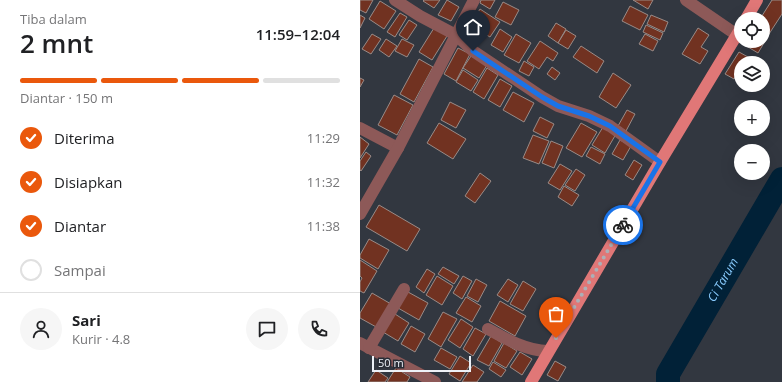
<!DOCTYPE html>
<html lang="id">
<meta charset="utf-8">
<style>
:root{--surface:#fff;--page:#f6f6f6;--text:#202124;--muted:#757577;--line:#e0e0e0;--accent:#ea580c}
body{margin:0;font-family:"Open Sans",sans-serif;background:var(--page);color:var(--text);height:100vh;display:flex;flex-direction:column;font-size:15px;white-space:nowrap}
*{box-sizing:border-box;margin:0}
p{font-size:13px;color:var(--muted)}
.icon{flex:none;width:22px;height:22px;fill:none;stroke:currentColor;stroke-width:2;stroke-linecap:round;stroke-linejoin:round}
.map{position:relative;flex:1;overflow:hidden}
.drawer{display:flex;flex-direction:column;background:var(--surface);width:360px}
.drawer>*{flex:none}
.fabs{position:absolute;left:374px;top:12px;display:grid;gap:8px}
.fabs a{display:grid;place-items:center;width:36px;height:36px;border-radius:50%;background:var(--surface);box-shadow:0 4px 16px #0002;font-size:20px}
.scale{position:absolute;left:12px;bottom:10px;width:99px;box-sizing:border-box;padding-left:4px;border:2px solid #edf1f7;border-top:0;font-size:11px;line-height:14px;white-space:nowrap;color:#edf1f7;-webkit-text-stroke:3px #282d36;paint-order:stroke}
.pin{position:absolute;display:grid;place-items:center;width:34px;height:34px;color:#fff;margin:-41px -17px;border-radius:50% 50% 50% 0;rotate:-45deg;box-shadow:0 0 4px #0007}
.pin .icon{rotate:45deg}
.courier{position:absolute;display:grid;place-items:center;width:40px;height:40px;margin:-20px;border:3px solid #1a73e8;border-radius:50%;background:#fff;color:#222;box-shadow:0 1px 5px #0007}
.overview em{font-style:normal;font-weight:600}
.overview div{display:flex;flex-direction:column-reverse}
.overview{display:flex;align-items:center;justify-content:space-between;height:68px;padding:0 20px}
h1{font-size:26px;font-weight:600;line-height:30px}
.bar{display:grid;grid-template-columns:repeat(4,1fr);gap:6px 4px;align-content:center;height:48px;padding:0 20px}
.bar i{height:5px;border-radius:3px;background:var(--line)}
.bar .active{background:var(--accent)}
.bar p{grid-column:span 4}
.line{display:flex;align-items:center;gap:10px;padding:0 20px;border-top:1px solid var(--line)}
.line div{flex:1}
.round{display:grid;place-items:center;flex:none;width:42px;height:42px;border-radius:21px;background:var(--page)}
ol{padding:0 20px;list-style:none}
li{display:flex;align-items:center;gap:12px;height:44px}
li p{margin-inline-start:auto}
li .icon{padding:4px;border-radius:50%;background:var(--accent);color:#fff;stroke-width:4}
li:last-child{color:var(--muted)}
li i{width:22px;height:22px;border:2px solid var(--line);border-radius:50%}
main{display:flex;flex:1;min-height:0}
.map>svg:first-child{display:block}
.lines{fill:none;stroke-linecap:round;stroke-linejoin:round}
.river{stroke:#012137;stroke-width:24}
.building{fill:#713221;stroke:#998b87}
.minor{stroke:#8d5958;stroke-width:12}
.major{stroke:#e07777;stroke-width:12}
.done{stroke:#acb0b7;stroke-width:4;stroke-dasharray:0 7.2}
.route{stroke:#1a73e8;stroke-width:5}
.labels{text-anchor:middle;stroke-width:3;stroke-linejoin:round;paint-order:stroke}
.water-label{font-size:12px;font-style:italic;fill:#88cbfe;stroke:#282d36}
</style>
<main>
<section class="drawer">
<div class="overview"><div><h1>2 mnt</h1><p>Tiba dalam</p></div><em>11:59–12:04</em></div>
<div class="bar"><i class="active"></i><i class="active"></i><i class="active"></i><i></i><p>Diantar · 150 m</p></div>
<ol>
<li><svg class="icon" aria-label="check" viewBox="0 0 24 24"><path d="M5 12l5 5 9-10"/></svg>Diterima<p>11:29</p></li>
<li><svg class="icon" aria-label="check" viewBox="0 0 24 24"><path d="M5 12l5 5 9-10"/></svg>Disiapkan<p>11:32</p></li>
<li><svg class="icon" aria-label="check" viewBox="0 0 24 24"><path d="M5 12l5 5 9-10"/></svg>Diantar<p>11:38</p></li>
<li><i></i>Sampai</li>
</ol>
<div class="line" style="height:72px"><a class="round"><svg class="icon" aria-label="person" viewBox="0 0 24 24"><circle cx="12" cy="8" r="4"/><path d="M4 21q1-7 8-7t8 7"/></svg></a><div><b>Sari</b><p>Kurir · 4.8</p></div><a class="round"><svg class="icon" aria-label="chat" viewBox="0 0 24 24"><path d="M4 5h16v11H9l-5 4z"/></svg></a><a class="round"><svg class="icon" aria-label="phone" viewBox="0 0 24 24"><path d="M5 4h4l2 5-3 2q2 4 5 5l2-3 5 2v4C11 20 4 13 5 4z"/></svg></a></div>
</section>
<div class="map">
<svg width="422" height="382" viewBox="0 0 422 382">
<rect width="100%" height="100%" fill="#323740"/>
<g class="lines">
<path class="river" id="s1" d="M308,382V374L422,179"/>
</g>
<g class="building">
<polygon points="0,0 13,0 6,13 0,10"/>
<polygon points="64,0 80,0 74,8 63,1"/>
<polygon points="87,0 99,7 91,21 78,15"/>
<polygon points="121,0 135,0 130,9 120,3"/>
<polygon points="273,0 293,0 288,9"/>
<polygon points="412,0 422,0 422,14 409,34 403,30 403,19 400,19"/>
<polygon points="20,1 36,11 24,29 9,19"/>
<polygon points="143,2 159,10 151,25 135,17"/>
<polygon points="270,6 288,15 280,30 262,21"/>
<polygon points="120,9 140,22 130,37 110,25"/>
<polygon points="40,13 47,17 35,37 27,32"/>
<polygon points="0,15 5,18 0,28"/>
<polygon points="291,15 308,22 304,32 287,24"/>
<polygon points="49,20 57,25 47,40 39,35"/>
<polygon points="196,23 206,29 198,43 188,36"/>
<polygon points="286,25 303,33 300,40 283,32"/>
<polygon points="74,28 87,36 72,60 59,52"/>
<polygon points="338,28 349,35 341,47 348,51 340,64 322,54"/>
<polygon points="140,29 152,37 143,52 131,45"/>
<polygon points="206,30 216,36 208,49 198,43"/>
<polygon points="12,34 21,39 11,54 2,49"/>
<polygon points="156,34 171,43 159,63 144,55"/>
<polygon points="285,34 298,41 293,51 279,44"/>
<polygon points="403,35 407,38 398,53 383,44 385,41 403,41"/>
<polygon points="26,39 37,46 29,57 19,50"/>
<polygon points="42,39 54,45 47,57 35,51"/>
<polygon points="180,41 198,53 193,61 187,57 179,69 167,61"/>
<polygon points="221,46 244,61 237,73 213,57"/>
<polygon points="98,48 110,54 96,81 84,74"/>
<polygon points="379,52 388,57 384,63 381,63 381,68 374,79 365,74"/>
<polygon points="111,56 127,65 119,78 103,68"/>
<polygon points="59,59 73,67 54,102 40,94"/>
<polygon points="164,61 174,67 169,76 159,71"/>
<polygon points="192,67 200,73 195,80 187,74"/>
<polygon points="127,68 138,75 124,99 113,92"/>
<polygon points="103,70 118,80 111,91 96,82"/>
<polygon points="253,73 271,85 256,108 239,97"/>
<polygon points="0,78 4,80 0,87"/>
<polygon points="140,79 152,86 140,107 128,100"/>
<polygon points="153,92 174,103 164,122 143,110"/>
<polygon points="34,95 53,105 37,135 18,125"/>
<polygon points="90,102 106,110 96,128 81,120"/>
<polygon points="267,110 275,114 266,131 258,126"/>
<polygon points="180,117 194,124 187,138 173,131"/>
<polygon points="79,123 106,139 93,159 67,143"/>
<polygon points="221,123 237,132 222,157 206,148"/>
<polygon points="243,127 256,134 245,153 232,145"/>
<polygon points="173,135 189,141 179,164 163,158"/>
<polygon points="0,137 9,144 0,158"/>
<polygon points="260,140 271,146 263,160 252,154"/>
<polygon points="191,141 203,146 194,168 182,163"/>
<polygon points="231,147 245,154 240,164 226,156"/>
<polygon points="6,152 11,156 1,171 0,170 0,161"/>
<polygon points="274,160 282,165 273,180 265,175"/>
<polygon points="200,164 212,171 200,190 188,183"/>
<polygon points="216,169 225,175 215,191 205,185"/>
<polygon points="120,173 131,181 115,203 105,196"/>
<polygon points="204,186 219,195 212,206 198,197"/>
<polygon points="19,205 60,229 47,251 6,227"/>
<polygon points="9,239 29,250 18,269 0,258 0,255"/>
<polygon points="0,260 17,271 4,293 0,291 0,282 2,278 0,276"/>
<polygon points="83,267 99,276 94,284 78,274"/>
<polygon points="67,269 75,274 64,293 56,287"/>
<polygon points="77,276 93,286 82,305 66,295"/>
<polygon points="103,276 112,281 102,299 93,293"/>
<polygon points="116,279 127,285 118,302 107,296"/>
<polygon points="148,279 158,285 148,302 137,295"/>
<polygon points="163,281 176,289 163,311 150,304"/>
<polygon points="48,292 68,303 59,320 38,308"/>
<polygon points="12,293 31,304 18,328 0,318 0,313"/>
<polygon points="106,297 121,306 112,322 96,313"/>
<polygon points="140,301 166,316 155,336 129,321"/>
<polygon points="83,312 97,319 81,347 68,339"/>
<polygon points="35,314 49,323 38,341 23,332"/>
<polygon points="101,319 113,327 100,348 88,340"/>
<polygon points="51,326 65,334 55,352 41,344"/>
<polygon points="115,328 126,334 113,356 103,349"/>
<polygon points="131,336 142,343 129,366 117,360"/>
<polygon points="144,343 157,351 146,368 134,361"/>
<polygon points="81,348 97,357 90,369 74,360"/>
<polygon points="160,352 172,359 162,375 150,367"/>
<polygon points="100,356 111,363 100,381 89,374"/>
<polygon points="195,361 206,367 198,381 187,375"/>
<polygon points="133,362 146,370 141,377 129,369"/>
<polygon points="113,365 124,372 117,382 102,382"/>
<polygon points="36,368 50,377 47,382 27,382"/>
<polygon points="16,370 28,378 25,382 8,382"/>
</g>
<g class="lines">
<g class="minor">
<polyline points="35,0 60,16 96,35 113,51 182,97 198,106 229,116 250,126 300,162"/>
<polyline points="326,0 377,35"/>
<polyline points="0,128 38,148"/>
<polyline points="0,214 38,148 114,0"/>
<path d="M128,329C146,339 167,351 188,351"/>
<polyline points="0,343 75,382"/>
<polyline points="9,348 44,289"/>
</g>
<g class="major">
<polyline points="386,19 397,0"/>
<polyline points="171,382 300,162 381,28"/>
</g>
</g>
<g class="lines">
<polyline class="done" points="196,338 263,225"/>
<polyline class="route" points="113,51 182,97 198,106 229,116 250,126 300,162 263,225"/>
</g>
<g class="labels">
<g class="water-label">
<text dy="4" stroke="none"><textPath href="#s1" startOffset="117">Ci Tarum</textPath></text>
</g>
</g>
</svg>
<div class="fabs">
<a><svg class="icon" aria-label="locate" viewBox="0 0 24 24"><circle cx="12" cy="12" r="6"/><path d="M12 2v4M12 18v4M2 12h4M18 12h4"/></svg></a>
<a><svg class="icon" aria-label="layers" viewBox="0 0 24 24"><path d="M12 4l9 5-9 5-9-5zM3 14l9 5 9-5"/></svg></a>
<a>+</a>
<a>−</a>
</div>
<div class="scale">50 m</div>
<div class="pin" style="left:196px;top:338px;background:#ea580c"><svg class="icon" aria-label="bag" viewBox="0 0 24 24"><path d="M5 8h14l-1 12H6zM9 8a3 3 0 0 1 6 0"/></svg></div>
<div class="pin" style="left:113px;top:51px;background:#1f2937"><svg class="icon" aria-label="home" viewBox="0 0 24 24"><path d="M3 11l9-7 9 7M6 9v11h12V9"/></svg></div>
<div class="courier" style="left:263px;top:225px"><svg class="icon" aria-label="bike" viewBox="0 0 24 24"><circle cx="6" cy="16" r="4"/><circle cx="18" cy="16" r="4"/><path d="M6 16l4-8h5l3 8M10 8l3 8H6M13 5h3"/></svg></div>
</div>
</main>
